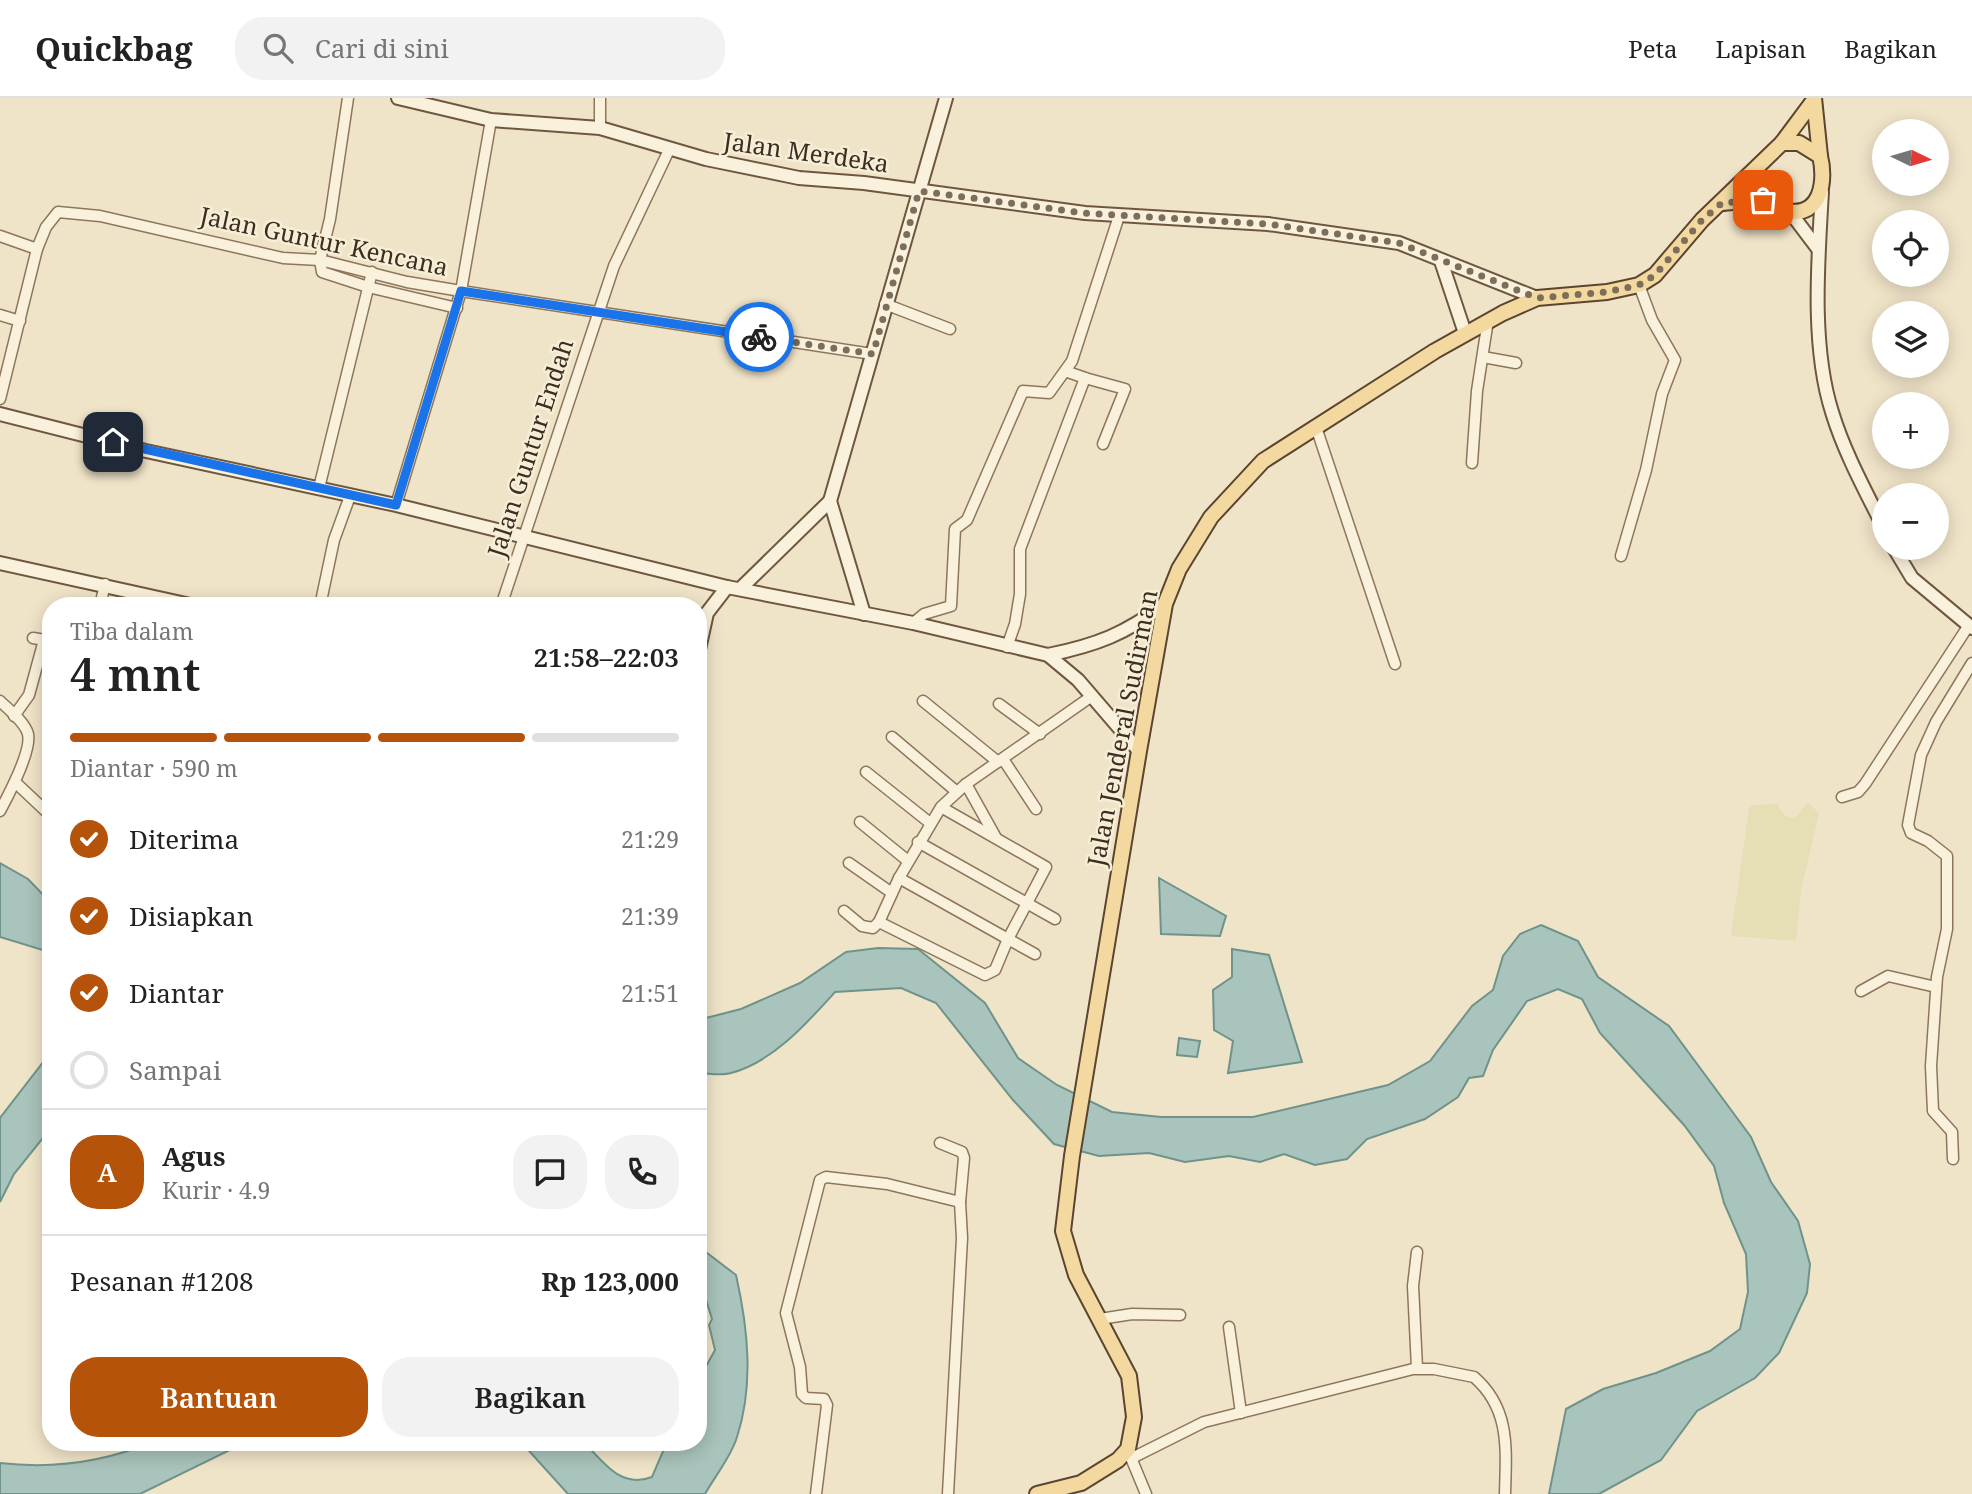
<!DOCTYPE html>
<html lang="id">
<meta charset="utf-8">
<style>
:root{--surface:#fff;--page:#f2f2f2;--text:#222;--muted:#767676;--line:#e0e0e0;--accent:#b45309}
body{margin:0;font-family:"Noto Serif",serif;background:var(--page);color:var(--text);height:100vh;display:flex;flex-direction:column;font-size:26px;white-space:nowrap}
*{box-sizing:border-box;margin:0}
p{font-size:23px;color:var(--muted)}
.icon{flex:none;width:38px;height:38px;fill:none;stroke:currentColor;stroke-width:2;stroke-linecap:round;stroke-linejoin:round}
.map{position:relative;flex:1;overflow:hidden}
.drawer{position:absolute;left:42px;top:499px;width:665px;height:854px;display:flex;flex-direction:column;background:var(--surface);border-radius:28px;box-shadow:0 4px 18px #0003}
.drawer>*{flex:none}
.needle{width:46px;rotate:95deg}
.tools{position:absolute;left:1872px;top:21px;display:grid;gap:14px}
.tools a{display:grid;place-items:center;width:77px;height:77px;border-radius:50%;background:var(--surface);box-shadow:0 4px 18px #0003;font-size:35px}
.pin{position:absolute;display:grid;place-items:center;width:60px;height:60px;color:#fff;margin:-30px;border-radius:14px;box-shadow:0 4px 10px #0006}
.courier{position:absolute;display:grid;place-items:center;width:70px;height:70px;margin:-35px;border:5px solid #1a73e8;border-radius:50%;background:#fff;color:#222;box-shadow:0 2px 9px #0007}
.summary em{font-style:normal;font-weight:600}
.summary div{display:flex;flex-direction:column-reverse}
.summary{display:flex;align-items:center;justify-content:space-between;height:119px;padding:0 28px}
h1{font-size:46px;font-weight:600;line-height:52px}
.bar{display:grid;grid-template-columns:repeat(4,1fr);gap:10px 7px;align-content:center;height:84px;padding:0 28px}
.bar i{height:9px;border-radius:5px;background:var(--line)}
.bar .active{background:var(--accent)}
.bar p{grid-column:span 4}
.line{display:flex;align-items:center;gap:18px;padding:0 28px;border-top:2px solid var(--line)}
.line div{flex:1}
.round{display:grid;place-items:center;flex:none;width:74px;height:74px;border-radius:28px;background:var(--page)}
ol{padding:0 28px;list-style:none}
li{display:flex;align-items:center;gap:21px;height:77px}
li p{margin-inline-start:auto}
li .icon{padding:7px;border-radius:50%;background:var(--accent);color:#fff;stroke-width:4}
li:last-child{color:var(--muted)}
li i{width:38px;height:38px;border:4px solid var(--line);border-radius:50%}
.primary-button{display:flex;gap:14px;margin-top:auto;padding:14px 28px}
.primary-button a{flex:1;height:80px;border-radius:28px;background:var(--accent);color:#fff;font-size:28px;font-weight:600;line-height:80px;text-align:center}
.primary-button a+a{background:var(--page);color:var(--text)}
header{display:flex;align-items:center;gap:42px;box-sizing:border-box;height:98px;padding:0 35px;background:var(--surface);border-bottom:2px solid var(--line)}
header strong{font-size:33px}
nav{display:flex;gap:38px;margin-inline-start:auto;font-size:24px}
.search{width:490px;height:63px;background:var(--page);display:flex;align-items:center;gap:18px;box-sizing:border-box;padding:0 24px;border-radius:28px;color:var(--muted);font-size:26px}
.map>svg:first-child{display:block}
.farmland{fill:#e6deb5}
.water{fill:#a9c4bc;stroke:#6f938a;stroke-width:2}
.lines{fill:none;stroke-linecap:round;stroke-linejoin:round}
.street-casing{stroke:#8d765c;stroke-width:13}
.secondary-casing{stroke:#6f573f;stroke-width:16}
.primary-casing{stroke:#5b4430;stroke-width:18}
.street{stroke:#faf1dc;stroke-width:10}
.secondary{stroke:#faf1dc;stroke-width:12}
.primary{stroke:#f3d9a0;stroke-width:14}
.done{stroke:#7c6e5b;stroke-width:7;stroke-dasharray:0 12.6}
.route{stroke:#1a73e8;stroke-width:9}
.labels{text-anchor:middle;stroke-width:5;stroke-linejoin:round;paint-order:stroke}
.street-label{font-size:24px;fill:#3d2e20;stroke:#f7eed8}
</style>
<header>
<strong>Quickbag</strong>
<div class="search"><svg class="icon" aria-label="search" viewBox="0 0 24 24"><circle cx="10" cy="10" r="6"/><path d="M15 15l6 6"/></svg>Cari di sini</div>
<nav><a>Peta</a><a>Lapisan</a><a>Bagikan</a></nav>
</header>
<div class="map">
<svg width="1972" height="1396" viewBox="0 0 1972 1396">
<rect width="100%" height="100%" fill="#f0e4c8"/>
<polygon class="farmland" points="1808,705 1819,715 1801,793 1796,843 1731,838 1749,710 1753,707 1777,706 1785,718 1795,720"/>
<g class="water">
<polygon points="0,765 28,781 51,805 51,866 43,852 0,839"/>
<polygon points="1159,780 1226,818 1220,838 1161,836"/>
<path d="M1541,827L1578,843L1598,879L1669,928L1751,1039L1771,1084L1798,1123L1810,1166L1807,1195L1779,1255L1755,1280L1697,1313L1661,1362L1599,1396H1549L1566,1311L1603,1291L1656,1275L1710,1253L1740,1231L1748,1194L1746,1156L1724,1105L1714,1068L1684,1027L1600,935L1582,901L1558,891L1527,903L1493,952L1483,978L1469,980L1458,999L1425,1021L1367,1041L1347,1061L1315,1067L1284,1056L1260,1064L1229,1058L1185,1064L1149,1055L1099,1058L1054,1046L1013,1002L936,905L901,890L835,894C807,925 773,964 731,975C722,978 708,975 698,975V922L741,911L800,885L846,854L878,850L918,851L985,905L1018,960L1057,987L1112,1014L1161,1019H1253L1388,987L1430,963L1472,908L1493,892L1503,858L1520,836Z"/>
<polygon points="1232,851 1269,857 1302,964 1228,975 1233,943 1214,932 1213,892 1232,879"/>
<polygon points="1179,940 1200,943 1197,959 1177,957"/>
<polygon points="51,954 51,1030 14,1076 0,1104 0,1020"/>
<path d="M698,1148L736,1177C748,1230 754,1287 737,1339C731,1359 715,1378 705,1396H568L521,1344H584C604,1365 621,1391 652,1379L667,1344H698V1283L715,1252L709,1227L712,1221L702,1189L698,1186Z"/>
<path d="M152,1344H238L230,1352L140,1396H0V1365C52,1371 104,1364 152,1344Z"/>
</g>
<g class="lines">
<g class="street-casing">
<g id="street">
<polyline points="348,0 330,121 320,162 322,174 368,189 457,210"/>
<polyline points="600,30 600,0"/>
<polyline points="0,138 37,151"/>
<polyline points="885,206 950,231"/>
<polyline points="0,217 20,223"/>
<polyline points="1483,259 1516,265"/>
<polyline points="1085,280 1125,291 1103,346"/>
<polyline points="0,301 37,151 46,129 58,114 100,118 283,160 320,162 407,184 461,193 872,256"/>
<polyline points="1316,329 1395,566"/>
<polyline points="1472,365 1477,293 1488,222"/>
<polyline points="319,390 372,174"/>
<polyline points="396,407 461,193 491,22"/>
<polyline points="1621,458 1646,372 1662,296 1675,262 1652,222 1639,187"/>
<polyline points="100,508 105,486"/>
<polyline points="320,508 334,442 350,398"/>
<polyline points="501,508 614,168 669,52"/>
<polyline points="913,525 924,516 951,508 955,431 967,422 1023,293 1049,295 1072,263 1119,118"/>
<polyline points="33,540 51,543"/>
<polyline points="1007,549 1015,526 1020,496 1020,451 1085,280 1068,274"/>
<path d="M0,603C8,611 25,624 28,636C32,653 8,698 0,713"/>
<polyline points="923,603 998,664"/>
<polyline points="999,606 1040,636"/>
<polyline points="14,618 29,597 44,542"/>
<polyline points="892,639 957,694"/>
<polyline points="1003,661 1036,711"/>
<polyline points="866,674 930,725"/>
<polyline points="15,684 51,718"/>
<polyline points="966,686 995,738"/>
<polyline points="1842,699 1858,694 1865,686 1969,527"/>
<polyline points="941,709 1046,769 1008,841 899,780 941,709 966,686 1092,598"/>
<polyline points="860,724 908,763"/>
<polyline points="918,744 1055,821"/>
<polyline points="849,765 892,795"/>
<polyline points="899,780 879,824 985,877 995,872 1008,841 1035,856"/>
<polyline points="844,813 862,828 873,830 879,824"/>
<polyline points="1861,893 1888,878 1936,889"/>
<polyline points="940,1045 962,1054 964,1060 960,1104"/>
<polyline points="1953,1061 1952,1034 1933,1013 1931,968 1937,879 1947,831 1947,758 1928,743 1911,735 1908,727 1921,657 1936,624 1972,565"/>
<polyline points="1417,1154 1413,1188 1417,1270"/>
<polyline points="1100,1221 1132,1216 1180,1217"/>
<polyline points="1229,1229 1241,1315"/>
<polyline points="1129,1355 1146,1396"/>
<path d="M1132,1360L1204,1324L1413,1271H1434L1474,1279C1511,1311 1506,1352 1505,1396"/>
<polyline points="816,1396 827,1307 824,1301 806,1300 802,1296 800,1269 786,1215 818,1090 820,1082 826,1079 887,1086 960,1104 962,1140 948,1396"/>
</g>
</g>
<g class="secondary-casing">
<g id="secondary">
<polyline points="398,0 491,22 600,30 706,61 799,80 864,85 1085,115 1268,126 1399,145 1537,200"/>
<polyline points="1756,71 1755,85 1763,102"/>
<path d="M1822,94C1818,163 1811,248 1832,314C1844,354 1866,394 1885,432"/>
<polyline points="1790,114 1818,151"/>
<polyline points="1441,163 1465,235"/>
<polyline points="0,316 146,353 396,407 727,489"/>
<polyline points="1894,450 1912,480 1972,530"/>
<polyline points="0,465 195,508"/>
<polyline points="740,491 830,403"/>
<polyline points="864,516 830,403 946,0"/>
<polyline points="698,556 707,515 727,489 913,525 1048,557 1078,582 1139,653"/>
<path d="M1048,557C1097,547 1125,536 1165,506"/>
</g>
</g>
<g class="primary-casing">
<g id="primary">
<polyline points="1814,0 1820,58"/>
<polyline points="1782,45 1814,2"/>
<path d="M1037,1396L1081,1385L1118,1362L1128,1351L1134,1319L1129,1278L1076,1177L1063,1133L1072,1058L1139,653L1165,506L1179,471L1211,419L1263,363L1435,253L1503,215L1537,200L1607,194L1639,187L1655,177L1702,122L1782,45H1799L1820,58C1826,81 1822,120 1787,113C1779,111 1770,103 1762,102C1749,101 1734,104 1722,105"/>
</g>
</g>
<use href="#street" class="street"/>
<use href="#secondary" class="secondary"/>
<use href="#primary" class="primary"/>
</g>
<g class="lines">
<polyline class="done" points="759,239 873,256 919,93 1084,115 1268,126 1399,145 1537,200 1607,194 1639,187 1655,177 1702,122 1722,105 1763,102"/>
<polyline class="route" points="113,344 396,407 461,193 759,239"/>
</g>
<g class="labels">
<g class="street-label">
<text transform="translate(806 55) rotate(8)" y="8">Jalan Merdeka</text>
<text transform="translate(324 144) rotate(12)" y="8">Jalan Guntur Kencana</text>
<text transform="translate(531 350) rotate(-72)" y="8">Jalan Guntur Endah</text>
<text transform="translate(1123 630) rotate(-79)" y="8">Jalan Jenderal Sudirman</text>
</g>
</g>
</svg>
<div class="tools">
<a><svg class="needle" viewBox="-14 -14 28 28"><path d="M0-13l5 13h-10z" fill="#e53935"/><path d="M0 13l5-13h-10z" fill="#767676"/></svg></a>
<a><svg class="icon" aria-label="locate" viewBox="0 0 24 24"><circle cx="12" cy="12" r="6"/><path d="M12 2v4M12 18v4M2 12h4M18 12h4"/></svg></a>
<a><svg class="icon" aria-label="layers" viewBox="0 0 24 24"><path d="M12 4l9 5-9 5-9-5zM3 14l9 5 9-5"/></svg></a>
<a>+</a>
<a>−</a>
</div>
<div class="pin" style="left:1763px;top:102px;background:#ea580c"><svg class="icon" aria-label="bag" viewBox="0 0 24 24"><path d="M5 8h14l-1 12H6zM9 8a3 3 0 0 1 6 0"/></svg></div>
<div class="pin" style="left:113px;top:344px;background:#1f2937"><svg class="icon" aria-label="home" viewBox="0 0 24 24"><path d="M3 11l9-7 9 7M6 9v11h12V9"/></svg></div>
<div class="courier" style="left:759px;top:239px"><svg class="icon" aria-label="bike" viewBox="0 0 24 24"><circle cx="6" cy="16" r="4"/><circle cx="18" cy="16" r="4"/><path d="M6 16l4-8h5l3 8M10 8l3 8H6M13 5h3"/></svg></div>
<section class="drawer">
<div class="summary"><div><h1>4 mnt</h1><p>Tiba dalam</p></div><em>21:58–22:03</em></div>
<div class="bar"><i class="active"></i><i class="active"></i><i class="active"></i><i></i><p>Diantar · 590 m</p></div>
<ol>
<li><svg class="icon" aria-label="check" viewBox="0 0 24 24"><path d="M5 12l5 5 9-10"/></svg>Diterima<p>21:29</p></li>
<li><svg class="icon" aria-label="check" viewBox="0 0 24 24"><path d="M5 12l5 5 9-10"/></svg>Disiapkan<p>21:39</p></li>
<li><svg class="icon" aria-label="check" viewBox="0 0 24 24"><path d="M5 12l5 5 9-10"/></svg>Diantar<p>21:51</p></li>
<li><i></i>Sampai</li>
</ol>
<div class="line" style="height:126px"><b class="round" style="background:var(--accent);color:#fff">A</b><div><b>Agus</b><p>Kurir · 4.9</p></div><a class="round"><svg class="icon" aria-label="chat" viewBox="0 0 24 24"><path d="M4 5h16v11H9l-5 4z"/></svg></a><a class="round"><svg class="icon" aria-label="phone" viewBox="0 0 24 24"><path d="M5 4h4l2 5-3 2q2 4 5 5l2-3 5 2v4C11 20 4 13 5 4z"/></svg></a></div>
<div class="line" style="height:91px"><div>Pesanan #1208</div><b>Rp 123,000</b></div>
<div class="primary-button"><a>Bantuan</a><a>Bagikan</a></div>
</section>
</div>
